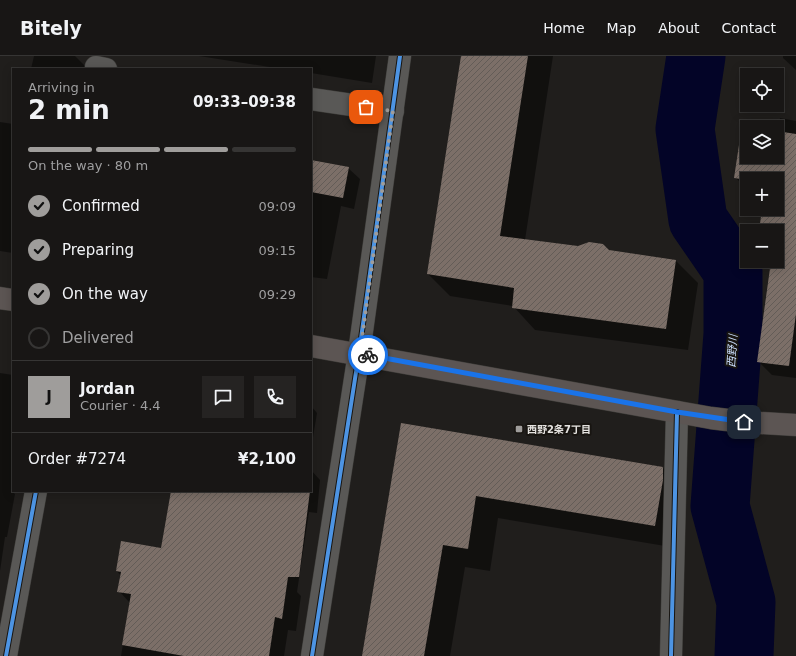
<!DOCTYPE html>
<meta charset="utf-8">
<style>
:root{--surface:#181615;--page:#252322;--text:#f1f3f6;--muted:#9f9fa0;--line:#363534;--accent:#9f9d9b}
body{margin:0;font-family:"DejaVu Sans","Noto Sans JP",sans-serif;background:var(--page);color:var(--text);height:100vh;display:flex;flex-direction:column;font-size:15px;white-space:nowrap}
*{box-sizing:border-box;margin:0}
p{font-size:13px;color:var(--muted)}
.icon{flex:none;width:22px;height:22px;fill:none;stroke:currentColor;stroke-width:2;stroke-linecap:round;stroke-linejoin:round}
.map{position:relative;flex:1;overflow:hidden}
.sheet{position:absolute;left:12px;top:12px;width:300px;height:424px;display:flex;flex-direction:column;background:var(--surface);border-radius:0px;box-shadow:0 2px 10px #0003,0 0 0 1px var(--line)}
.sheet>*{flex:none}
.buttons{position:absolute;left:740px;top:12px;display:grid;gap:8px}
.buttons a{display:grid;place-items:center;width:44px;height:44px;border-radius:0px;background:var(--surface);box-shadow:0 2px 10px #0003,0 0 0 1px var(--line);font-size:20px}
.pin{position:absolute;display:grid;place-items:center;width:34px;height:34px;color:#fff;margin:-17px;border-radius:8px;box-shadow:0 2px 6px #0006}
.courier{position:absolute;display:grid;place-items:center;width:40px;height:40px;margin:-20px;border:3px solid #1a73e8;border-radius:50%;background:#fff;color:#222;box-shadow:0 1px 5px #0007}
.summary em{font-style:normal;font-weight:700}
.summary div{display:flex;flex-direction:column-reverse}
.summary{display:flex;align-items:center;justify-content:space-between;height:68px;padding:0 16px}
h1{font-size:26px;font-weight:700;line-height:30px}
.bar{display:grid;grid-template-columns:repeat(4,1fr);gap:6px 4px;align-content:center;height:48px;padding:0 16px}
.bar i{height:5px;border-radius:3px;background:var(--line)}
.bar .current{background:var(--accent)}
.bar p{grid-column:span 4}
.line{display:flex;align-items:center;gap:10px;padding:0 16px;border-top:1px solid var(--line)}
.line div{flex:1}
.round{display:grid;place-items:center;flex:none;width:42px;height:42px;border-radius:0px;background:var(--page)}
ol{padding:0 16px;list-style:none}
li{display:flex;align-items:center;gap:12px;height:44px}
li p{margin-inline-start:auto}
li .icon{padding:4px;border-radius:50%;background:var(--accent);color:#111;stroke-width:4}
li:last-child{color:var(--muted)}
li i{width:22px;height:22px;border:2px solid var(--line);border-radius:50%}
header{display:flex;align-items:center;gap:24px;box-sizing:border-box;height:56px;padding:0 20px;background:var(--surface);border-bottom:1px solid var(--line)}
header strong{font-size:19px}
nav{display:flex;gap:22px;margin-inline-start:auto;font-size:14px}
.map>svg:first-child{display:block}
.shadow{fill:#0007}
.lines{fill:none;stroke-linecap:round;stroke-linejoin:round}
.river{stroke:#030427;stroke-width:59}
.building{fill:url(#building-hatch)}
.street-casing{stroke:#3d3c39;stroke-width:23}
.primary-casing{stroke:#3d3c39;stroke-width:23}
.street{stroke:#595856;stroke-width:22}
.primary{stroke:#5c5553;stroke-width:22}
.cycleway-casing{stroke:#181511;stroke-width:6}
.cycleway{stroke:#4d94e3;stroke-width:4}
.done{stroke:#9f9d9b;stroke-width:4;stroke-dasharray:0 7.2}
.route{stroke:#1a73e8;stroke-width:5}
.poi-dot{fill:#9f9d9b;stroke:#181511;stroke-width:1.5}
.labels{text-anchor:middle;stroke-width:4;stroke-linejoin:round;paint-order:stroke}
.poi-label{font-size:10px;font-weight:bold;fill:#e4e2df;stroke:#181511;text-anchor:start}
.water-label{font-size:11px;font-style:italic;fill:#c9dcfa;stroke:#181511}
</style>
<header>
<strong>Bitely</strong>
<nav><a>Home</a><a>Map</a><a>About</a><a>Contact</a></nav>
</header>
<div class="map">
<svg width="796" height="600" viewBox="0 0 796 600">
<defs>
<pattern id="building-hatch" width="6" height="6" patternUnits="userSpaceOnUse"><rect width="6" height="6" fill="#7c6f68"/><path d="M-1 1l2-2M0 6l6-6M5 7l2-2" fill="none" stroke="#635c57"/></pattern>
</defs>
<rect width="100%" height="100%" fill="#201e1c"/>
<g class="shadow">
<polygon points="34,0 75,0 86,11 85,13 31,13"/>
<polygon points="199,0 376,0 372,27 311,17 311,13 282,13"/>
<polygon points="462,0 553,0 525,184 676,205 698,227 688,294 535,274 513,250 450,240 428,218"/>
<polygon points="783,0 796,0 796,14 783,2"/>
<polygon points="780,62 796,65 796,322 772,319 758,305 772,205 777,205 777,175 760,175 763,153 777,153 777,123 747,123 747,133 735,121 743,70 747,71 747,101 777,101 777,76"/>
<polygon points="0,66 13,68 13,197 0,195"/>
<polygon points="311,105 348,112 360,123 354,153 341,150 327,223 311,221"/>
<polygon points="0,317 13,319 13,370 11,369 13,372 12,435 15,438 7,481 5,481 0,515"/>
<polygon points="311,350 317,357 311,393"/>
<polygon points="402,368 663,412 685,434 677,492 498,462 490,515 465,511 450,600 363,600"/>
<polygon points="311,414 320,424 317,457 309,456 297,536 301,540 296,575 288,574 284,600 121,600 130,547 119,535 121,520 117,515 162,493 172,435 311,435"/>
</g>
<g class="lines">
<polyline class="river" points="696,0 685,73 698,164 733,215 733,278 720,450 746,546 744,600"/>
</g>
<g class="building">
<polygon points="461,0 528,0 500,180 578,190 589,186 603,188 609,194 676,204 666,273 512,252 514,232 427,218"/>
<polygon points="742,69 753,71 747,71 747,101 777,101 777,75 796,78 796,258 789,310 757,306 771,205 777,205 777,175 759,175 762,153 777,153 777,123 747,124 734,122"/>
<polygon points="311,104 349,111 343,142 311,136"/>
<polygon points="401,367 663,411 663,424 655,470 476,440 468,493 443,489 424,600 362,600"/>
<polygon points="171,435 310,435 299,521 288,521 282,563 275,561 269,600 184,600 122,589 131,538 117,536 121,516 116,515 121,485 161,492"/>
</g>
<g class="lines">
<g class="street-casing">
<g id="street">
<polyline points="96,13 96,11 106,13"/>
<polyline points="311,43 393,55"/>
<polyline points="6,600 36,435"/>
<polyline points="312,600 359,297 400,0"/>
<polyline points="671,600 677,356"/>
</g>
</g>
<g class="primary-casing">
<g id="primary">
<polyline points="0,242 13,244"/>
<polyline points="311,290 711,362 744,366 796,369"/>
</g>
</g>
<use href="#street" class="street"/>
<use href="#primary" class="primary"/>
<g class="cycleway-casing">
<g id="cycleway">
<polyline points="6,600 36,435"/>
<polyline points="312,600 359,297 400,0"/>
<polyline points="671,600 677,356"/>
</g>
</g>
<use href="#cycleway" class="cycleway"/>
</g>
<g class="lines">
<polyline class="done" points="366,51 393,55 360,297 368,299"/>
<polyline class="route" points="368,299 677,356 744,366"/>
</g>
<rect class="poi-dot" x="515" y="369" width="8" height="8" rx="2"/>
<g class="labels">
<g class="poi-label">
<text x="527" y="377">西野2条7丁目</text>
</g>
<g class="water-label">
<text transform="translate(732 295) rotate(-86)" y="4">西野川</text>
</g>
</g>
</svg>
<div class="buttons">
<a><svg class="icon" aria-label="locate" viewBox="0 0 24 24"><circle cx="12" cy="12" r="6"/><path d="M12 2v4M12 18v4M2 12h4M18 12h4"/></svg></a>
<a><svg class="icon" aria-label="layers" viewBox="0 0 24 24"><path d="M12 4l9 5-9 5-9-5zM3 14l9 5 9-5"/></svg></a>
<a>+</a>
<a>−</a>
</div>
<div class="pin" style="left:366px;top:51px;background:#ea580c"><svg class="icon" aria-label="bag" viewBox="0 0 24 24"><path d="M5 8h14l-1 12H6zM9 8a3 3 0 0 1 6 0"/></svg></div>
<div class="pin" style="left:744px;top:366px;background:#1f2937"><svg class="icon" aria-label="home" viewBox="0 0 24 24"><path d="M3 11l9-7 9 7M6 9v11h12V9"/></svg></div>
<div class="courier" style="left:368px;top:299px"><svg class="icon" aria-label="bike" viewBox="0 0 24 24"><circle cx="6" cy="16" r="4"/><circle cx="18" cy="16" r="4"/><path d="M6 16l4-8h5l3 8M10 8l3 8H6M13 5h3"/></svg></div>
<section class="sheet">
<div class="summary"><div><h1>2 min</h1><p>Arriving in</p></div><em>09:33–09:38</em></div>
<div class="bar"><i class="current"></i><i class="current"></i><i class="current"></i><i></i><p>On the way · 80 m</p></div>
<ol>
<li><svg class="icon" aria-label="check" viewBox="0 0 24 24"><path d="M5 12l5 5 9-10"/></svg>Confirmed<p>09:09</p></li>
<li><svg class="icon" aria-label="check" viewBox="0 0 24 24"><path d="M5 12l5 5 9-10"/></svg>Preparing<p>09:15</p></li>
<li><svg class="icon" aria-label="check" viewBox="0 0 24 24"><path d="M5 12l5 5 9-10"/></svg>On the way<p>09:29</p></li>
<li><i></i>Delivered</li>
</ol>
<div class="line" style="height:72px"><b class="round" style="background:var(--accent);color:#111">J</b><div><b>Jordan</b><p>Courier · 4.4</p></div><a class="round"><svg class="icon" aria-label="chat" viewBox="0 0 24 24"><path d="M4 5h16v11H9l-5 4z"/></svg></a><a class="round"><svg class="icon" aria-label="phone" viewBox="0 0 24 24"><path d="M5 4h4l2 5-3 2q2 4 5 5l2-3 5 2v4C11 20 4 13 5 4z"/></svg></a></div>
<div class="line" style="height:52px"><div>Order #7274</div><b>¥2,100</b></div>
</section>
</div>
